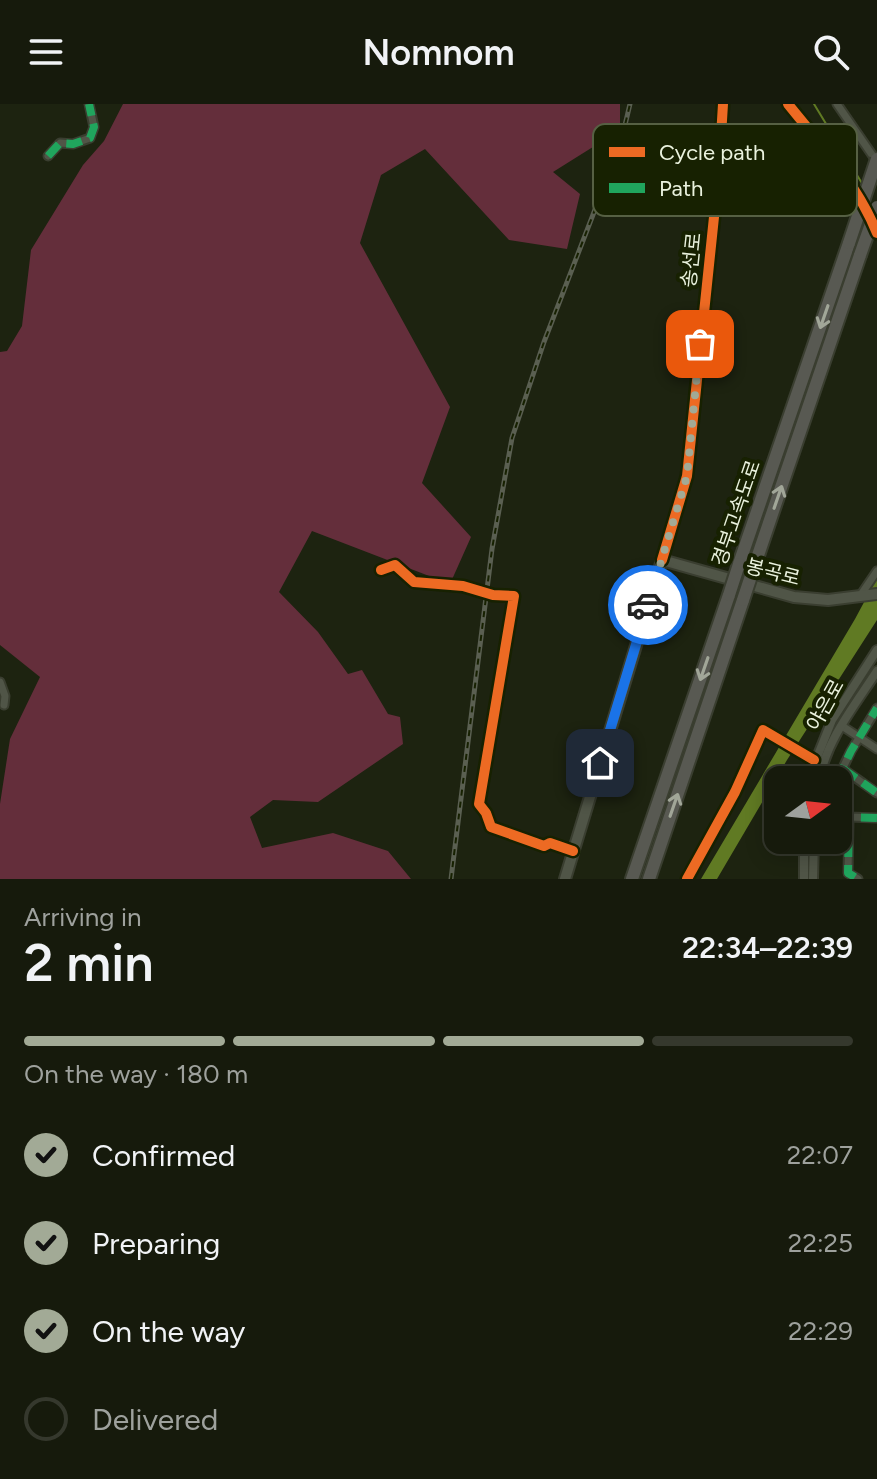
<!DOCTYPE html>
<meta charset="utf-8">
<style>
:root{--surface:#161a0c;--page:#1f2315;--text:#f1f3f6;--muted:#9ea19d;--line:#35382d;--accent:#a2aa96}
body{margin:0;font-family:Figtree,"Noto Sans KR",sans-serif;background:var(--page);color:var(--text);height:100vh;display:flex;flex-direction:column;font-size:30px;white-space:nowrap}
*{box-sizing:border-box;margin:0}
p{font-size:26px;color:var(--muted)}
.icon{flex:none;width:44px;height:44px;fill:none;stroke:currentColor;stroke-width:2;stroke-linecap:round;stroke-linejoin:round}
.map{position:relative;height:775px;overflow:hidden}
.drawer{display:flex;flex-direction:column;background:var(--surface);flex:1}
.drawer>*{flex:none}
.needle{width:52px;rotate:75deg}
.buttons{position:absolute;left:764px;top:662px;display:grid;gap:16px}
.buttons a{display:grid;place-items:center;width:88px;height:88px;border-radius:16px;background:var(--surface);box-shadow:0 4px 20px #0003,0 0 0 2px var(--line);font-size:40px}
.pin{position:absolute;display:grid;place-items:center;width:68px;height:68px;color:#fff;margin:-34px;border-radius:16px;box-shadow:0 4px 12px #0006}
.courier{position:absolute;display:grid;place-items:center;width:80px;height:80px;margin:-40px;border:6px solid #1a73e8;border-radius:50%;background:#fff;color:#222;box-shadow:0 2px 10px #0007}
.headline em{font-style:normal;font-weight:600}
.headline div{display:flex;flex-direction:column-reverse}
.headline{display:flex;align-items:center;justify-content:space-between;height:136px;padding:0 24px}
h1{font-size:52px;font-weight:600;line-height:60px}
.bar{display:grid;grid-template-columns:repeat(4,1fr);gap:12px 8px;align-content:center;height:96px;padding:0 24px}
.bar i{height:10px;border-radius:6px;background:var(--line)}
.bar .active{background:var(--accent)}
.bar p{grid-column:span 4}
ol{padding:0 24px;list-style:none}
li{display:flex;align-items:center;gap:24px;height:88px}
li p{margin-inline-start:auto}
li .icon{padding:8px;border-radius:50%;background:var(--accent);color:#111;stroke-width:4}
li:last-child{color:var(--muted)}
li i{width:44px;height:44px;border:4px solid var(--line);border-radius:50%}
header{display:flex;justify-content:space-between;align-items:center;height:104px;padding:0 24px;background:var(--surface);font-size:36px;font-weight:600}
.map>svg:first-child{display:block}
.green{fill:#642e3b}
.water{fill:#607a23}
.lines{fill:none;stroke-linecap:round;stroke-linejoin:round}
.stream{stroke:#607a23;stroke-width:2}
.minor-casing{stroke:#3a3e30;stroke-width:11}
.tertiary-casing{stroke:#3a3e30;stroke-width:12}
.secondary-casing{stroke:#3a3e30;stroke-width:14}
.motorway-casing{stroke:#3a3e30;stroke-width:16}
.minor{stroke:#505547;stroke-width:7}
.tertiary{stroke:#505547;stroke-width:8}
.secondary{stroke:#505547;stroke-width:10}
.motorway{stroke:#585952;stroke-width:12}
.rail-casing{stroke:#5a5f51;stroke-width:5}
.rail{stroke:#172101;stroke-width:2;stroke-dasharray:6;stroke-linecap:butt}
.motorway-bridge-casing{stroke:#3a3e30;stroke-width:16;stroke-linecap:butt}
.motorway-bridge{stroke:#585952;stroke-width:12}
.quiet{stroke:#20a55d;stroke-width:8;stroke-dasharray:16 8;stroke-linecap:butt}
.cycleway-casing{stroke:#172101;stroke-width:15}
.cycleway{stroke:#ed6a23;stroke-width:10}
.oneway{stroke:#a1a698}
.done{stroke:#a2aa96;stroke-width:8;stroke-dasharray:0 14.4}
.route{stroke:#1a73e8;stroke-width:10}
.labels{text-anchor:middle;stroke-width:8;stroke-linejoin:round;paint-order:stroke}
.street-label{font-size:20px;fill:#eaf2de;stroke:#172101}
.key{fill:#172101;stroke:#566043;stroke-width:2}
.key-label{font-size:22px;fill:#eaf2de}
</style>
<header><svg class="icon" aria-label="menu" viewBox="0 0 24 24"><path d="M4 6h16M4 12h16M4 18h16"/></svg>Nomnom<svg class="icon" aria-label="search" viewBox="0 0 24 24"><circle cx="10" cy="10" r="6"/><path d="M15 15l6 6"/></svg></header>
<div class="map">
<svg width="877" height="775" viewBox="0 0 877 775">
<rect width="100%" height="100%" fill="#1d2310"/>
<polygon class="green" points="123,0 620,0 620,26 553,68 580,90 567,145 509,136 425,45 381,71 360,139 450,303 422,379 471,433 450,480 312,427 279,488 318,528 348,570 362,566 388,610 400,613 403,640 318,698 273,696 250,713 262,744 333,729 388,747 411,775 0,775 0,700 10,635 40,573 0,541 0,248 7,247 22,222 31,146 83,61 104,37"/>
<polygon class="water" points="877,474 877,516 787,656 717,775 701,775 855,515"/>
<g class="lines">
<polyline class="stream" points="814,0 863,81"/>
<g class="minor-casing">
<g id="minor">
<path d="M788,0C821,41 857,80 877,129"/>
<polyline points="837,0 877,58"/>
<polyline points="48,52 60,39 73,40 90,34 94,23 89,0"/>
<polyline points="381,466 395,461 414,478 463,482 487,490"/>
<polyline points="493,491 514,492 479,700 486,709 491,723 544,742 550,739 573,747"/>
<polyline points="860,492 877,467"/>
<polyline points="0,578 5,592 4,601"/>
<polyline points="842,622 877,645"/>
<polyline points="843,665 877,689"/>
<polyline points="837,676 851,647 877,604"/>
<polyline points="838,708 849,713 877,714"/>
<polyline points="849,713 848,769 858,775"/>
<polyline points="687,775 735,688 763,626 814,656"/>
</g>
</g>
<g class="tertiary-casing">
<g id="tertiary">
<polyline points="662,456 687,372 719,65 723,0"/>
<polyline points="808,676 832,616 877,546"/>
<path d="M819,676C827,635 855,601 877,567"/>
<polyline points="804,736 804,775"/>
<polyline points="813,775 814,736"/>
</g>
</g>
<g class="secondary-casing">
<polyline id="secondary" points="565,775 662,456 794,493 828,496 877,490"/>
</g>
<g class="motorway-casing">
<g id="motorway">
<polyline points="739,460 849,139"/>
<polyline points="753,466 860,151"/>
<polyline points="632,775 729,491"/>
<polyline points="649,775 743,496"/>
</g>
</g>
<use href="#minor" class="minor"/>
<use href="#tertiary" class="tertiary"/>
<use href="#secondary" class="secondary"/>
<use href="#motorway" class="motorway"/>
<g class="rail-casing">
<polyline id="rail" points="451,775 492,445 512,334 544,238 621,38 630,0"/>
</g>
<use href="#rail" class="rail"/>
<g class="motorway-bridge-casing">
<g id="motorway-bridge">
<polyline points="849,139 877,55"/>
<polyline points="860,151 877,103"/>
<polyline points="729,491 739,460"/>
<polyline points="743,496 753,466"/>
</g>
</g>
<use href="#motorway-bridge" class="motorway-bridge"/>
<g class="quiet">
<polyline points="48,52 60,39 73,40 90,34 94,23 89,0"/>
<polyline points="843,665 877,689"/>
<polyline points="837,676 851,647 877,604"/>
<polyline points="838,708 849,713 877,714"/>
<polyline points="849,713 848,769 858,775"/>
</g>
<g class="cycleway-casing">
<g id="cycleway">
<path d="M788,0C821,41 857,80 877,129"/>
<polyline points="662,456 687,372 719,65 723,0"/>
<polyline points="381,466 395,461 414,478 463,482 493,491 514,492 479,700 486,709 491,723 544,742 550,739 573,747"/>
<polyline points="687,775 735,688 763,626 814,656"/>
</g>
</g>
<use href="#cycleway" class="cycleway"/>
</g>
<defs><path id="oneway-shaft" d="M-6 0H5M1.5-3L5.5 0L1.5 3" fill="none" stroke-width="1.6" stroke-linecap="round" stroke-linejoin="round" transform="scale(2)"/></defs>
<g class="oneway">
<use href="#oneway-shaft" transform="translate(824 213) rotate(109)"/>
<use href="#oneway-shaft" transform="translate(778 393) rotate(-71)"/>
<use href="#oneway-shaft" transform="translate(704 565) rotate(109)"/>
<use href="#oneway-shaft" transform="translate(674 701) rotate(-71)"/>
</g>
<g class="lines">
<polyline class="done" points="648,501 687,372 700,240"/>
<polyline class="route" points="600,659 648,501"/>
</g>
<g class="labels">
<g class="street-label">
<text transform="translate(691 156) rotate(-84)" y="7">송선로</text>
<text transform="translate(736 409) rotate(-71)" y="7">경부고속도로</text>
<text transform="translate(773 468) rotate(14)" y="7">봉곡로</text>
<text transform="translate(825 601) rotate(-61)" y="7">야은로</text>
</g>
</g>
<rect x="593" y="20" width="264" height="92" rx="12" class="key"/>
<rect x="609" y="43" width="36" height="10" fill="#ed6a23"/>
<rect x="609" y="79" width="36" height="10" fill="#20a55d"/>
<g class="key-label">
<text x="659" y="56">Cycle path</text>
<text x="659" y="92">Path</text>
</g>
</svg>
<div class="buttons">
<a><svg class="needle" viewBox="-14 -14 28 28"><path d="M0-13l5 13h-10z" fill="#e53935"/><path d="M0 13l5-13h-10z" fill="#9ea19d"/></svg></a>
</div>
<div class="pin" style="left:700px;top:240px;background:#ea580c"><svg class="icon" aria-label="bag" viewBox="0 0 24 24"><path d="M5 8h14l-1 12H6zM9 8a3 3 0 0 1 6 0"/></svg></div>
<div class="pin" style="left:600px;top:659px;background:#1f2937"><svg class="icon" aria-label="home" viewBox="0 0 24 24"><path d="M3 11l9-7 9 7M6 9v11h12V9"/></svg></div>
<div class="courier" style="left:648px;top:501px"><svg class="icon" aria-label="car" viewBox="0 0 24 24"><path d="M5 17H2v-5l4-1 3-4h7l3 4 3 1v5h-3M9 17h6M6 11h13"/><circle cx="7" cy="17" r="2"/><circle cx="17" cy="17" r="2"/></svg></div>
</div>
<section class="drawer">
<div class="headline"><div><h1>2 min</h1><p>Arriving in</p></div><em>22:34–22:39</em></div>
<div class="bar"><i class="active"></i><i class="active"></i><i class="active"></i><i></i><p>On the way · 180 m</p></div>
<ol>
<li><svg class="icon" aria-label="check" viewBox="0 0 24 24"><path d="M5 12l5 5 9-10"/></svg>Confirmed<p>22:07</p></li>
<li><svg class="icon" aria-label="check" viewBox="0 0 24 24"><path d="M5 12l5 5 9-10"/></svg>Preparing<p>22:25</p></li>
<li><svg class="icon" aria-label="check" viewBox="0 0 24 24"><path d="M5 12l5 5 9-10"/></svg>On the way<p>22:29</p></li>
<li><i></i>Delivered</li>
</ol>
</section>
